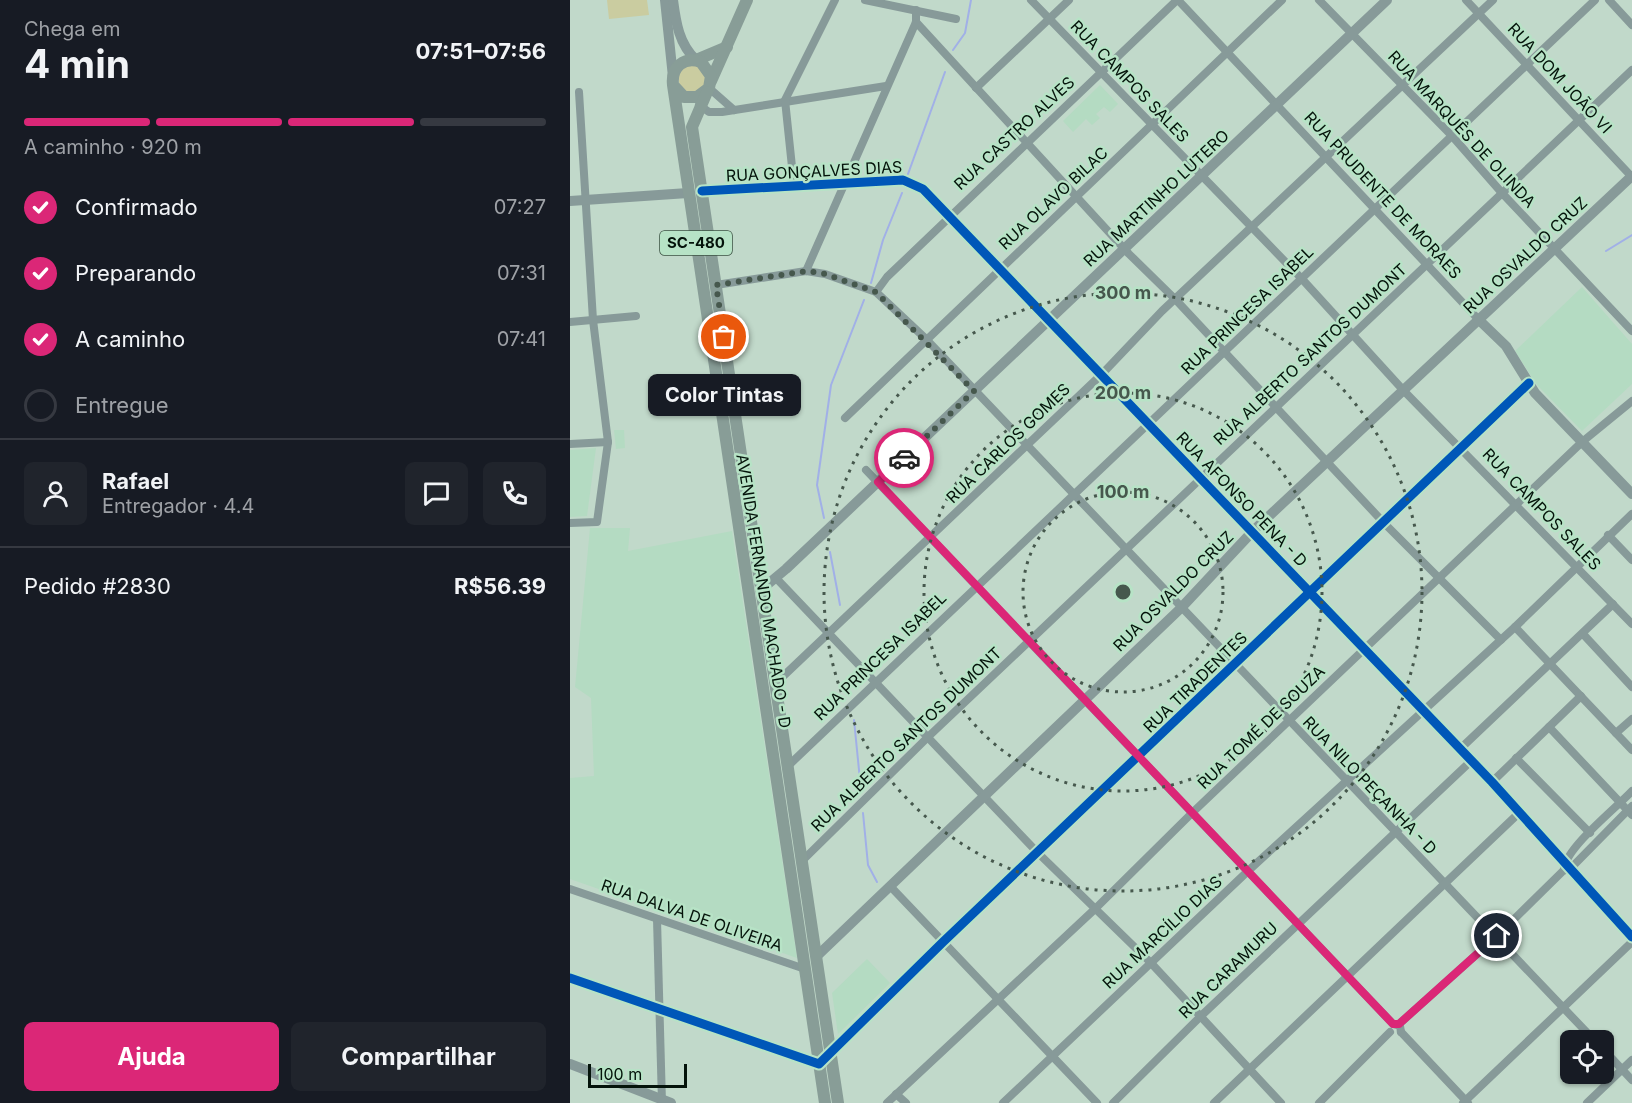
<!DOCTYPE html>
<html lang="pt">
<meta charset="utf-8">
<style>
:root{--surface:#171b24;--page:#20242c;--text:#f1f3f6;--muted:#9ea1a6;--line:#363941;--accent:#db2777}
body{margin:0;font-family:Inter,sans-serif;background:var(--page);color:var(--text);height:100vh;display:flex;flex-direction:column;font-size:22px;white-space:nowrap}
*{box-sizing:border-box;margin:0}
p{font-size:20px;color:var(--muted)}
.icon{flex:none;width:33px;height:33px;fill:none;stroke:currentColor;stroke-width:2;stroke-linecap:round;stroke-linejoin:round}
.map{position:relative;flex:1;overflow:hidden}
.panel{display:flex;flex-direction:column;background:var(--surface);width:570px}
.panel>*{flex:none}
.tools{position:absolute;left:990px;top:1030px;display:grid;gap:12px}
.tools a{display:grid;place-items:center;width:54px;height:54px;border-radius:9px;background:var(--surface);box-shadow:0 2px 4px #0004;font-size:30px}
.scale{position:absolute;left:18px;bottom:15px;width:99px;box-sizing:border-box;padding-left:6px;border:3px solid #04130a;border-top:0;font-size:16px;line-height:21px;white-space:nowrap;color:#04130a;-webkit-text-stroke:4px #b7e3c6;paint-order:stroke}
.pin{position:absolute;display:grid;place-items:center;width:51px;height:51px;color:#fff;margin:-26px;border:3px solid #fff;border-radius:50%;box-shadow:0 2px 6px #0007}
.courier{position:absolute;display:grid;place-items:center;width:60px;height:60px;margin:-30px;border:4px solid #db2777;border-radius:50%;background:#fff;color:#222;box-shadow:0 2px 8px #0007}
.bubble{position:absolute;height:42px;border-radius:9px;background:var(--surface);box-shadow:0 2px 4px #0004;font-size:20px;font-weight:700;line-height:42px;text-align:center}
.summary em{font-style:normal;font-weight:700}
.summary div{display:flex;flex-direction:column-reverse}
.summary{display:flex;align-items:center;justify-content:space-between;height:102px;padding:0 24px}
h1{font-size:39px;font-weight:700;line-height:45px}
.bar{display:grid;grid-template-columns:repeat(4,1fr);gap:9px 6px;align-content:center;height:72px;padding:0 24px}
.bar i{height:8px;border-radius:4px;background:var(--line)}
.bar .current{background:var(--accent)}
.bar p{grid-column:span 4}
.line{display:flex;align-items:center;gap:15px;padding:0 24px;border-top:2px solid var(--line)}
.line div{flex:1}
.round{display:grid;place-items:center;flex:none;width:63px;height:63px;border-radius:9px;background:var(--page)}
ol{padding:0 24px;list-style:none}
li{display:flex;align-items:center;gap:18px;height:66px}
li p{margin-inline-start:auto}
li .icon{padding:6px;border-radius:50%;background:var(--accent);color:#fff;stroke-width:4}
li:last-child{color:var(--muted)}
li i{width:33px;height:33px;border:3px solid var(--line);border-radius:50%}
.action{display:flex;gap:12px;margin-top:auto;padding:12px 24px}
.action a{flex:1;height:69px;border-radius:9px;background:var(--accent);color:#fff;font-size:24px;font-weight:700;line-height:69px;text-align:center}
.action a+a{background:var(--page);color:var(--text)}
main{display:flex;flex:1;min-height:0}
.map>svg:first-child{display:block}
.built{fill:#b4dbc2}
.green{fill:#cacca0}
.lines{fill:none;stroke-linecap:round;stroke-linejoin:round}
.stream{stroke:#a1b0e7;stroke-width:2}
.minor{stroke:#879a99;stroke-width:8}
.tertiary{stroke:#879a99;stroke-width:10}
.primary{stroke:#889d97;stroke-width:12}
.cycleway-casing{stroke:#b7e3c6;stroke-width:13}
.cycleway{stroke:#0057b8;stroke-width:9}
.done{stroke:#46584d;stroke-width:6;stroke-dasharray:0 10.8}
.route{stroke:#db2777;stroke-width:8}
.ring{fill:none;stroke:#46584d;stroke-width:3;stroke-dasharray:3 6}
.labels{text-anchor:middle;stroke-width:5;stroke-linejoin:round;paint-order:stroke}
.shield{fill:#b7e3c6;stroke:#3a5142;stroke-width:1.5}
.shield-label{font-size:15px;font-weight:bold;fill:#04130a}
.street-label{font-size:16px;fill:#04130a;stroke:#b7e3c6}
.centre{fill:#46584d;stroke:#b7e3c6;stroke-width:3}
.ring-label{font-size:18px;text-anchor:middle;font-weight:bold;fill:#46584d;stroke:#b7e3c6;stroke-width:5;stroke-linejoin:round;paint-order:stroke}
</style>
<main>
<section class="panel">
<div class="summary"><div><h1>4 min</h1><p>Chega em</p></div><em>07:51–07:56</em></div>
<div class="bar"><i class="current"></i><i class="current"></i><i class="current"></i><i></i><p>A caminho · 920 m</p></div>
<ol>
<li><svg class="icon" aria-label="check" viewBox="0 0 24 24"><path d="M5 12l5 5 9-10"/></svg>Confirmado<p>07:27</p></li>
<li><svg class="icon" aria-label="check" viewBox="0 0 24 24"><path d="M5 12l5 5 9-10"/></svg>Preparando<p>07:31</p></li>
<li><svg class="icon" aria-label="check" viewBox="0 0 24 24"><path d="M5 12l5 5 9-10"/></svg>A caminho<p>07:41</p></li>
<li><i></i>Entregue</li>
</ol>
<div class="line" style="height:108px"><a class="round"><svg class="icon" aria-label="person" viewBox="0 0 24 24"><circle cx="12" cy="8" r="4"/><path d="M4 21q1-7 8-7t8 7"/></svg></a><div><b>Rafael</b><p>Entregador · 4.4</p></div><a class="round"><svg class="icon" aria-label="chat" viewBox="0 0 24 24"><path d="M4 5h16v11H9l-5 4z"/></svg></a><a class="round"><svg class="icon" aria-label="phone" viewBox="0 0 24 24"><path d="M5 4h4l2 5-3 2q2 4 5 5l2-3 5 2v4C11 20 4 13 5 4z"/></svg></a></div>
<div class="line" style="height:78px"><div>Pedido #2830</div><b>R$56.39</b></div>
<div class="action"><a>Ajuda</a><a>Compartilhar</a></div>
</section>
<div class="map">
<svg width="1062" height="1103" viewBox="0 0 1062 1103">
<rect width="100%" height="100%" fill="#c1d9ca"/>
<g class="built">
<polygon points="530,85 548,104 540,112 534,107 526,114 530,118 522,125 516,119 503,132 493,121"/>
<polygon points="1012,287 1062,344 1062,384 1012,431 967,385 945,351"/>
<polygon points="44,430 54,430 55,448 46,449"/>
<polygon points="26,448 17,516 0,517 0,450"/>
<polygon points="20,528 60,528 58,551 162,531 227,958 0,879 0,778 24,776 21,698 5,687"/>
<polygon points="297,959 320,983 268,1034 262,993"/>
</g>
<g class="green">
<polygon points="37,0 77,0 79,15 39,19"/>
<polygon points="114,65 130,66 137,81 127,93 111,90 107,74"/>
</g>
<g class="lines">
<g class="stream">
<polyline points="383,50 395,33 401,0"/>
<polyline points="338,174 375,72"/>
<polyline points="1036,251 1062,235"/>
<polyline points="301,283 313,240 332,193"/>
<polyline points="254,518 247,485 261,385 294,300"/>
<polyline points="260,552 270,605"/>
<polyline points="284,720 291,790"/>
<polyline points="293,813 298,865 307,882"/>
</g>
<g class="minor">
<polyline points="295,0 386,19"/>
<polyline points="461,0 732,279 834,391 1062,624"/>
<polyline points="608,0 909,320"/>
<polyline points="749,0 883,137 932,193 1062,331"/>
<polyline points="896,0 1062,177"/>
<polyline points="1039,0 1062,25"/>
<polyline points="346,22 559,254 606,300 814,523 931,640"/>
<polyline points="139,88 164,110"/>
<polyline points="406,88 499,0"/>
<polyline points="129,105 139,112 152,112 316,86"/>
<polyline points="224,186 215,100 265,0"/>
<polyline points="236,271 346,22 346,10"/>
<polyline points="146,285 236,271 255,274 306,292 356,339 1025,1041"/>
<polyline points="306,292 317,277 607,0"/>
<polyline points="0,322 66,316"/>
<polyline points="275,418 712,0"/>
<polyline points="0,444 38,442"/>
<polyline points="296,470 823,1024 830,1026 831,1032"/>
<polyline points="0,523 27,522 38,442 23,320 9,92"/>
<polyline points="1038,535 1062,560"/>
<polyline points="206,578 467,852 581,963 711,1103"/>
<polyline points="945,627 1062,750"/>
<polyline points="1013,634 1062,687"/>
<polyline points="206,683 532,374 592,311 923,0"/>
<polyline points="979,727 1062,815"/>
<polyline points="1046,733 1062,719"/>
<polyline points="890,749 1043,604"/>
<polyline points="946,758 1020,833"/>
<polyline points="219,765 1025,0"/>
<polyline points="922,782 1011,696"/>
<polyline points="233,860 358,737 1062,70"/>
<path d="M994,868C998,846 1045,809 1062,791"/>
<polyline points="320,886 527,1103"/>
<polyline points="0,889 235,969"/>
<polyline points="87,919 92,1103"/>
<polyline points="0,978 249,1064 373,942 959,383"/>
<polyline points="829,1024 927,936 993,871 1001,868 1062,806"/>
<polyline points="831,1032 898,1103"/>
<polyline points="1034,1050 1062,1080"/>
<polyline points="326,1094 336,1103"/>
<polyline points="317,1103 526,908 622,813 1012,442 1062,401"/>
<polyline points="433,1103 678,871 945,627 1062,514"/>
<polyline points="543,1103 631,1016 901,761"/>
<polyline points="644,1103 950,812"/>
<polyline points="749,1103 820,1032"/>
<polyline points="893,1103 1062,942"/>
<polyline points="1017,1103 1062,1060"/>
</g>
<g class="tertiary">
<polyline points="95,0 103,77"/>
<path d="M103,0C106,23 109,44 126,60"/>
<polyline points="132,191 333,180 353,189 922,782 1062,937"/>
<polyline points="0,201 118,193"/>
<polyline points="909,320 936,346 965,393 1062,494"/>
<polyline points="192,589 216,569 817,0"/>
<polyline points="247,956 611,608 683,531 1062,176"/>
<polyline points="0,1064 101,1103"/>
</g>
<g class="primary">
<polyline points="126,60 157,47"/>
<polyline points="141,81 177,0"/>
<path d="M103,85L114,97H127L139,88L141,76L131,62C114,56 101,67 103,85L255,1103"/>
<polyline points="137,92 122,127 268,1103"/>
</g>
<g class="cycleway-casing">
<g id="cycleway">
<polyline points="132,191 333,180 353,189 922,782 1062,937"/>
<polyline points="0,978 249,1064 373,942 959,383"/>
</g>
</g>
<use href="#cycleway" class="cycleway"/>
</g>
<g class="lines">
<polyline class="done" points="154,337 146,285 237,271 255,274 306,292 404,391 334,458"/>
<polyline class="route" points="334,458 308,482 823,1024 829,1024 927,936"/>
</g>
<g class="ring">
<circle cx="553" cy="592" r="100"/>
<circle cx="553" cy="592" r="199"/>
<circle cx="553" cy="592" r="299"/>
</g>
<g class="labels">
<rect class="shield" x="90" y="231" width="72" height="24" rx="4.5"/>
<g class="shield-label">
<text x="126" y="248">SC-480</text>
</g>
<g class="street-label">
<text transform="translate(990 78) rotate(47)" y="6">RUA DOM JOÃO VI</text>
<text transform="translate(560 81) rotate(46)" y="6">RUA CAMPOS SALES</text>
<text transform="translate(892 129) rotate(47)" y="6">RUA MARQUÊS DE OLINDA</text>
<text transform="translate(444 133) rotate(-43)" y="6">RUA CASTRO ALVES</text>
<text transform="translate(244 171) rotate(-3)" y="6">RUA GONÇALVES DIAS</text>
<text transform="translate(813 195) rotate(47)" y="6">RUA PRUDENTE DE MORAES</text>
<text transform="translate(483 198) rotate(-43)" y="6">RUA OLAVO BILAC</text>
<text transform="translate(586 198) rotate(-43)" y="6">RUA MARTINHO LUTERO</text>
<text transform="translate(955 255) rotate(-43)" y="6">RUA OSVALDO CRUZ</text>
<text transform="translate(677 310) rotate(-44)" y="6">RUA PRINCESA ISABEL</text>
<text transform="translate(740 354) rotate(-43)" y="6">RUA ALBERTO SANTOS DUMONT</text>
<text transform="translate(438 443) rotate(-44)" y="6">RUA CARLOS GOMES</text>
<text transform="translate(672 499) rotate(46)" y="6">RUA AFONSO PENA - D</text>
<text transform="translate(972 509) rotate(46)" y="6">RUA CAMPOS SALES</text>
<text transform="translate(194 591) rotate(81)" y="6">AVENIDA FERNANDO MACHADO - D</text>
<text transform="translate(603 591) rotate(-45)" y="6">RUA OSVALDO CRUZ</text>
<text transform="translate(310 656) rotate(-44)" y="6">RUA PRINCESA ISABEL</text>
<text transform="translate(625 682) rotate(-44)" y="6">RUA TIRADENTES</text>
<text transform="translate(691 727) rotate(-44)" y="6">RUA TOMÉ DE SOUZA</text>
<text transform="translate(336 739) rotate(-44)" y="6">RUA ALBERTO SANTOS DUMONT</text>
<text transform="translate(800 785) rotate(46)" y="6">RUA NILO PEÇANHA - D</text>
<text transform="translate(122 915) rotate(19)" y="6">RUA DALVA DE OLIVEIRA</text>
<text transform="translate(592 932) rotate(-43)" y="6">RUA MARCÍLIO DIAS</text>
<text transform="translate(658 970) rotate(-44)" y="6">RUA CARAMURU</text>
</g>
</g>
<circle cx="553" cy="592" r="9" class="centre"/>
<g class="ring-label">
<text x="553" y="299">300 m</text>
<text x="553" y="399">200 m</text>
<text x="553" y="498">100 m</text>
</g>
</svg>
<div class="tools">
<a><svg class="icon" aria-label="locate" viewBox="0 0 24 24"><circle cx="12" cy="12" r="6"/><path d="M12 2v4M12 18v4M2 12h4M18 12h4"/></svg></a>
</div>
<div class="scale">100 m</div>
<div class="pin" style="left:154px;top:337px;background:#ea580c"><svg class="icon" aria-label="bag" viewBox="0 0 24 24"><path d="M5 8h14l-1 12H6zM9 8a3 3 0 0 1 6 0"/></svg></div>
<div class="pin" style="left:927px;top:936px;background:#1f2937"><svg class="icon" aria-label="home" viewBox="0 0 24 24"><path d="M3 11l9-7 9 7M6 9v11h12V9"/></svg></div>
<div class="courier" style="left:334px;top:458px"><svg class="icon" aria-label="car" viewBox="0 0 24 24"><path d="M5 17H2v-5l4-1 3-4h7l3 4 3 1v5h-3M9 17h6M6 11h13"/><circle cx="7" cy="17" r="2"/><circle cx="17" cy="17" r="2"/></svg></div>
<div class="bubble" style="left:78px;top:374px;width:153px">Color Tintas</div>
</div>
</main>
